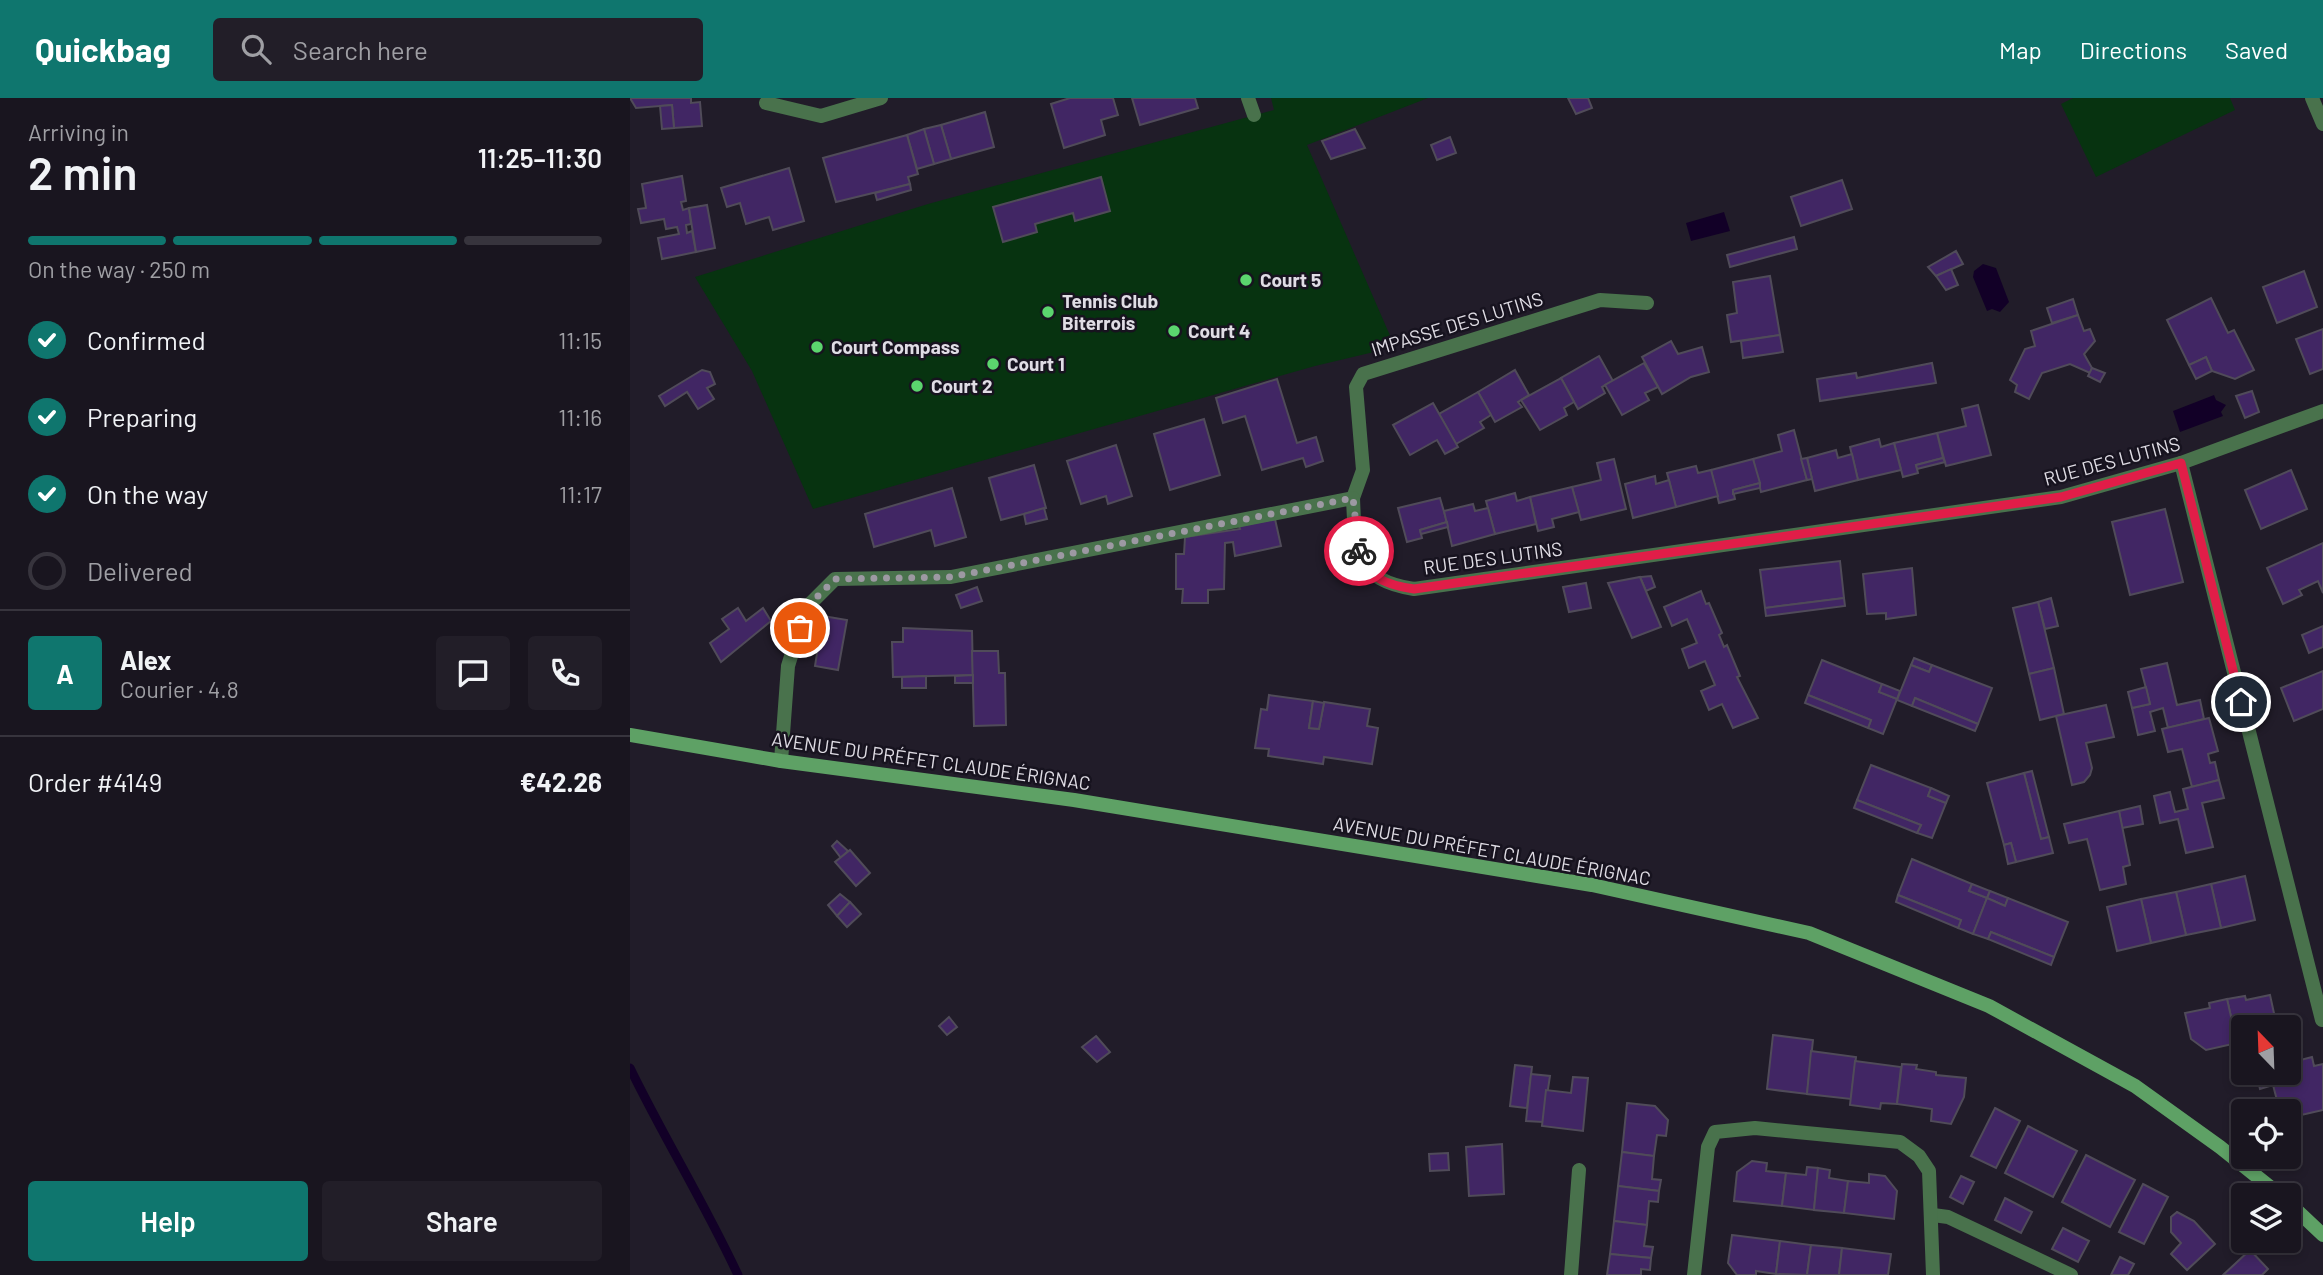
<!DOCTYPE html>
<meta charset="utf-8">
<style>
:root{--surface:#19151f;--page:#221e28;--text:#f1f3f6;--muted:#9f9fa4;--line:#37343d;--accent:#0f766e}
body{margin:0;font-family:Barlow,sans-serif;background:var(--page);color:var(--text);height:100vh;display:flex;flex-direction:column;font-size:26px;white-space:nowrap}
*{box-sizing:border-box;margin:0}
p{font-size:23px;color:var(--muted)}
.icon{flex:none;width:38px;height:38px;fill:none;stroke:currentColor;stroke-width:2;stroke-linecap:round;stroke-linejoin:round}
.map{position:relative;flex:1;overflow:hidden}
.sheet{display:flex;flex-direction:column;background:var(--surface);width:630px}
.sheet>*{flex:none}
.needle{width:46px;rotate:337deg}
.buttons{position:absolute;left:1601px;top:917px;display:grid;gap:14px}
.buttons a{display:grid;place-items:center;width:70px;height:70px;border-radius:7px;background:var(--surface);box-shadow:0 4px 10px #0003,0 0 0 2px var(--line);font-size:35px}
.pin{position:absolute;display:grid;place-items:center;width:60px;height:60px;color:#fff;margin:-30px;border:4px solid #fff;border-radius:50%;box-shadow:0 2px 7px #0007}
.courier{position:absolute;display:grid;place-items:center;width:70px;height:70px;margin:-35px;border:5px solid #e11d48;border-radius:50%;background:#fff;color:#222;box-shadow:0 2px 9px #0007}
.overview em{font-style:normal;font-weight:600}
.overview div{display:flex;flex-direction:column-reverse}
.overview{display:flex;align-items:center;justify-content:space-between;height:119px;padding:0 28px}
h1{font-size:46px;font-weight:600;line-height:52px}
.bar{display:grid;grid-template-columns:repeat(4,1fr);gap:10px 7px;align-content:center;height:84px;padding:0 28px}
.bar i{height:9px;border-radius:5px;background:var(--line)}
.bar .current{background:var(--accent)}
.bar p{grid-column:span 4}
.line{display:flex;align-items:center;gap:18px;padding:0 28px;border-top:2px solid var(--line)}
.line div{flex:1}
.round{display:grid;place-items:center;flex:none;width:74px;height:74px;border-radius:7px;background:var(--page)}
ol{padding:0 28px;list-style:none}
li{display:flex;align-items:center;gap:21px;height:77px}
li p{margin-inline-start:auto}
li .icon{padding:7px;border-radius:50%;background:var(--accent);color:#fff;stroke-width:4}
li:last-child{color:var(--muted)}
li i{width:38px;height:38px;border:4px solid var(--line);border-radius:50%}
.action{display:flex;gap:14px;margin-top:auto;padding:14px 28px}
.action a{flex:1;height:80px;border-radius:7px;background:var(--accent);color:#fff;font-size:28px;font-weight:600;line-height:80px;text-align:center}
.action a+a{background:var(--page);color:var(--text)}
header{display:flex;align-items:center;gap:42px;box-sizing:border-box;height:98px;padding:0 35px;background:var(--accent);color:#fff}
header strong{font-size:33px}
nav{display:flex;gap:38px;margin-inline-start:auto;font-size:24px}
.search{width:490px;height:63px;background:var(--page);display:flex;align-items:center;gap:18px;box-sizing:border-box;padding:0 24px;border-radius:7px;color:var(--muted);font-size:26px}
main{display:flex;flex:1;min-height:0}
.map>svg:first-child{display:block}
.green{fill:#073310}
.water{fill:#120027}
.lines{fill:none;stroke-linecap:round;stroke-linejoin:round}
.stream{stroke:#120027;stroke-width:9}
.building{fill:#412664;stroke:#504b59;stroke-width:2}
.street{stroke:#49724c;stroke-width:14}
.secondary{stroke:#5ea165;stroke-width:14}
.done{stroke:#9d99a3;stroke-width:7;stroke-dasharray:0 12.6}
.route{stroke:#e11d48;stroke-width:9}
.poi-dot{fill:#5bd56e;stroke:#17131f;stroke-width:2.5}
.labels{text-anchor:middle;stroke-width:5;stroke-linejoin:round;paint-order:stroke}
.poi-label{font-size:19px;font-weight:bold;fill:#e0dde5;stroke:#17131f;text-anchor:start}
.street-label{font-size:19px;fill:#e0dde5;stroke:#17131f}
</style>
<header>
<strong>Quickbag</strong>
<div class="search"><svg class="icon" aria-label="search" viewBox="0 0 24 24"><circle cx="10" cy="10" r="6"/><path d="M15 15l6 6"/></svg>Search here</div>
<nav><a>Map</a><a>Directions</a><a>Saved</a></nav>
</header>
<main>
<section class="sheet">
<div class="overview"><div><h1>2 min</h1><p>Arriving in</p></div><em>11:25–11:30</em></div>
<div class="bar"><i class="current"></i><i class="current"></i><i class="current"></i><i></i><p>On the way · 250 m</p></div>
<ol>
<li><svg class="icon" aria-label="check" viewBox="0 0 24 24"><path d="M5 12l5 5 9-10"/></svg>Confirmed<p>11:15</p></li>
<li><svg class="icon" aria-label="check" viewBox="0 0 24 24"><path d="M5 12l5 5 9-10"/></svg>Preparing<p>11:16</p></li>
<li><svg class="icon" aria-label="check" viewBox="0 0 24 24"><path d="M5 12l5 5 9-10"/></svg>On the way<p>11:17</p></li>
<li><i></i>Delivered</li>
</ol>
<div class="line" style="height:126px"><b class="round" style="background:var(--accent);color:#fff">A</b><div><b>Alex</b><p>Courier · 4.8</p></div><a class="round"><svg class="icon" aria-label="chat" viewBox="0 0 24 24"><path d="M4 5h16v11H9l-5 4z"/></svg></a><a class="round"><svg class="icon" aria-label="phone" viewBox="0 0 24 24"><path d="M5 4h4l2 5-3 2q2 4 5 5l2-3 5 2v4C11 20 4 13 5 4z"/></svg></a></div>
<div class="line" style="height:91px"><div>Order #4149</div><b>€42.26</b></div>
<div class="action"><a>Help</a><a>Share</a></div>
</section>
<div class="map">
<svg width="1693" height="1177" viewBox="0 0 1693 1177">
<rect width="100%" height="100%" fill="#211c29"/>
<g class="green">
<polygon points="641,0 798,0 677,47 765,249 685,268 183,411 122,273 65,179 298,106 644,12"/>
<polygon points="1443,0 1600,0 1605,12 1466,79 1431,6"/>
</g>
<g class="water">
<polygon points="1094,114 1100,133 1061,143 1056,125"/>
<polygon points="1353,166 1366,170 1379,204 1370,214 1362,211 1357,213 1343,179 1344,173"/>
<polygon points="1584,297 1586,302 1596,307 1591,314 1593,318 1550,334 1543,313"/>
</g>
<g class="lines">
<path class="stream" d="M0,970C34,1040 75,1106 108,1177"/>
</g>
<g class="building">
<polygon points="0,0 61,0 61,5 70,4 72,28 44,30 42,7 6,10"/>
<polygon points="440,0 483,0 488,17 471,22 475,37 434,50 421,6"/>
<polygon points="502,0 565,0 568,10 510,27"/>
<polygon points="938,0 958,0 962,10 946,16"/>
<polygon points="42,7 44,30 32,31 30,8"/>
<polygon points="355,14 364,49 321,61 311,27"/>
<polygon points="311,27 321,61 304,66 294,31"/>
<polygon points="294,31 304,66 287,71 277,37"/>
<polygon points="725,31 735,50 701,61 692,43"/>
<polygon points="277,37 288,76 278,79 280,86 206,104 193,60"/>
<polygon points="820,39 826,55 807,62 801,47"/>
<polygon points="159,70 174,123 143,132 139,119 116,126 110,105 97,109 91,90"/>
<polygon points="52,78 56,103 51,104 53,112 59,110 61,126 56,127 57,135 62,133 66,154 32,161 28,140 49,136 47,129 36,131 34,121 11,125 8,111 16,110 12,86"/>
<polygon points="471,79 480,113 445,123 443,115 405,126 407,134 373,144 363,109"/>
<polygon points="1212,82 1222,111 1171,128 1161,99"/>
<polygon points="280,86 281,92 247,102 245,95"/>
<polygon points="77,107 85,150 66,154 59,110"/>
<polygon points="1164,139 1167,151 1100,169 1097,157"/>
<polygon points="1326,153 1333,166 1306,178 1298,169"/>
<polygon points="1321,171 1328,187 1316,192 1306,178"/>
<polygon points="1674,173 1687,209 1647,225 1633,189"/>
<polygon points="1140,178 1150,237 1101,244 1097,217 1107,215 1103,184"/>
<polygon points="1581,200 1598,235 1604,232 1624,272 1605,281 1582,273 1576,259 1559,267 1537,222"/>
<polygon points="1443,201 1448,217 1422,225 1417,210"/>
<polygon points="1448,217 1454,233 1460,231 1465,243 1454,256 1462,270 1460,275 1440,266 1412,275 1399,301 1385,294 1387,287 1380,282 1395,251 1405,248 1401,233"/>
<polygon points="1693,231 1693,271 1680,276 1666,241"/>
<polygon points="1150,237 1153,254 1113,260 1111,243"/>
<polygon points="1041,243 1048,256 1072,249 1079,274 1061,279 1032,296 1012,259"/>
<polygon points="969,258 983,283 972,289 975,295 948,311 931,280"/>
<polygon points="1576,259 1582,273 1566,281 1559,267"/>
<polygon points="1014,265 1028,289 1015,295 1019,302 992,317 975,287"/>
<polygon points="1302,265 1306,285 1190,303 1187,281 1226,275 1227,280"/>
<polygon points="1462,270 1475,275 1470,284 1458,278"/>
<polygon points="72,272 80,274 85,286 77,290 84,301 68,311 57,294 35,308 29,298"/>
<polygon points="885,272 899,297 888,304 892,309 865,324 848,294"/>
<polygon points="931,280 944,304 934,310 937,317 910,332 891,302"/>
<polygon points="647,281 667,345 686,339 693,363 676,369 673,360 632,372 615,318 593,325 586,300"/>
<polygon points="1622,293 1629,314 1615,320 1606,298"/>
<polygon points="848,294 861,317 850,324 854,330 826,346 809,316"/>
<polygon points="803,305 828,349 815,356 807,342 780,357 763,327"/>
<polygon points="1348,307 1361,357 1316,368 1307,335 1336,328 1332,311"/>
<polygon points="574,321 590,377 540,392 524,336"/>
<polygon points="1164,332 1177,382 1131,394 1123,361 1152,353 1148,337"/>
<polygon points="1307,335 1313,360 1286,367 1288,375 1273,379 1264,345"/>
<polygon points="1249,341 1251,349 1264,345 1271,372 1228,382 1220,349"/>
<polygon points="486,347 502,398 478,406 476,398 451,406 437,363"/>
<polygon points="1206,352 1208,360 1222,356 1228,382 1185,393 1177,360"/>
<polygon points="1177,360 1182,381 1177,382 1171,361"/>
<polygon points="1313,360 1315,364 1287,371 1286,367"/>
<polygon points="984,361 996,411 951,422 942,389 971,382 967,365"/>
<polygon points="1123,361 1130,385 1103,392 1105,401 1089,405 1081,372"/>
<polygon points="404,367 416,410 371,422 359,380"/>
<polygon points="1066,368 1068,375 1081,372 1088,398 1046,409 1037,375"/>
<polygon points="1661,372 1677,411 1631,431 1615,392"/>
<polygon points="1025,378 1026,386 1039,382 1046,409 1003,420 995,386"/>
<polygon points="1130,385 1130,390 1103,396 1103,392"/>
<polygon points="942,389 949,414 922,421 924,429 908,433 900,399"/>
<polygon points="322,390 336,439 305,448 301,432 244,449 235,416"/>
<polygon points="885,395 887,403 900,399 906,426 865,436 856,403"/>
<polygon points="810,400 817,424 790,432 792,440 777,444 768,410"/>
<polygon points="843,406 845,413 858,410 865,436 822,448 814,413"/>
<polygon points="414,410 417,421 396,426 394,416"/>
<polygon points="1535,411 1553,484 1500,497 1482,424"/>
<polygon points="645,421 651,448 605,458 603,444 595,445 594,491 578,492 578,505 552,505 553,491 546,491 546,456 554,456 555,439 610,431 609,428"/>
<polygon points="817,424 818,429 791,436 790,432"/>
<polygon points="1693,445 1693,495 1688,483 1669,492 1672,497 1653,506 1637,470"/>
<polygon points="1210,463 1214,500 1135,510 1130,472"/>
<polygon points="1282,470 1286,517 1256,521 1256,515 1237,516 1233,476"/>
<polygon points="1021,478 1025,489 1016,493 1010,479"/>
<polygon points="1010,479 1031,529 1002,540 978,485"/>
<polygon points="956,485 961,510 939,514 933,489"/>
<polygon points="347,489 352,503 331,510 326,497"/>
<polygon points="1071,493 1076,506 1079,505 1092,535 1089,537 1094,549 1097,547 1110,578 1107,579 1128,620 1103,630 1092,606 1079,612 1071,593 1085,587 1075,563 1059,570 1052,551 1067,545 1057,521 1042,528 1034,509"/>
<polygon points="1214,500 1215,508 1136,518 1135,510"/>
<polygon points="1421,500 1428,528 1415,531 1408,504"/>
<polygon points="1408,504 1424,570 1399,576 1383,510"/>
<polygon points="108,510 116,523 133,510 141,523 91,564 80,545 99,531 92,521"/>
<polygon points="193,518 217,522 208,572 185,568"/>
<polygon points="1693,528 1693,549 1679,555 1672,537"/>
<polygon points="273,530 342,533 343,577 263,579 262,544 273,544"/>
<polygon points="342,553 368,553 369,575 375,575 376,627 344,628"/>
<polygon points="1284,560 1302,567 1299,574 1281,567"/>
<polygon points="1192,562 1252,586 1249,594 1267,601 1253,636 1238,630 1241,622 1178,597"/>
<polygon points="1537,565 1547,607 1570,602 1574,621 1538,630 1533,610 1520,614 1525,633 1508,637 1502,610 1520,606 1511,571"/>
<polygon points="1281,567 1299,574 1302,567 1362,590 1348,626 1285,600 1282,608 1267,602"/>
<polygon points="1424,570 1434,616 1410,622 1399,576"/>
<polygon points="1693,573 1693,611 1664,623 1651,590"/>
<polygon points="343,577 343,585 325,585 325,578"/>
<polygon points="296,578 296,590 272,590 272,579"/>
<polygon points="1252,586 1270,593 1267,601 1249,594"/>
<polygon points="1516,589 1520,606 1502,610 1498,594"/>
<polygon points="639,597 683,603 679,630 689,631 694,604 740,611 737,628 748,630 742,666 694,659 693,666 638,658 639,651 625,650 631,611 637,612"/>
<polygon points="1178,597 1241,622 1238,630 1175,605"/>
<polygon points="1285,600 1348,626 1345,633 1282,608"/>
<polygon points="683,603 694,605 689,631 679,630"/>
<polygon points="1476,607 1484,639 1456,645 1462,670 1460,677 1454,684 1442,687 1426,618"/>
<polygon points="1579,620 1588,653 1578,656 1580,665 1585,664 1589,682 1562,689 1552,651 1538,654 1532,631"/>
<polygon points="1241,667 1301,690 1298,698 1316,705 1302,740 1287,735 1291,727 1227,702"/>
<polygon points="1402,673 1419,739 1411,741 1394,675"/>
<polygon points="1394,675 1411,741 1419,739 1423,755 1386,764 1381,745 1374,747 1357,685"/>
<polygon points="1589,682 1594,700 1572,705 1583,749 1556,755 1548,721 1530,725 1524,698 1540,694 1545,714 1558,711 1553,691"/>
<polygon points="1301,690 1319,698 1316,705 1298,698"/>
<polygon points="1227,702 1291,727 1287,735 1224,710"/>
<polygon points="1510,708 1513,726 1492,730 1489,713"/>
<polygon points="1489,713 1500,767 1493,769 1496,786 1470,792 1457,741 1439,745 1434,726"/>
<polygon points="207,743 218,753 211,760 202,748"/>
<polygon points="1381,745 1386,764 1378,766 1374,747"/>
<polygon points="220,752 240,775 226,788 205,764"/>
<polygon points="1282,761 1342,786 1339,793 1357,800 1343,836 1328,830 1331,822 1268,797"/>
<polygon points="1615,778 1625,822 1591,830 1581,786"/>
<polygon points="1342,786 1360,793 1357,800 1339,793"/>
<polygon points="1581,786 1591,830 1556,837 1546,794"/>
<polygon points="1360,793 1378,800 1375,808 1357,800"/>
<polygon points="1546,794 1556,837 1521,845 1511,801"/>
<polygon points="210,796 220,804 207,818 198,807"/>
<polygon points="1268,797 1331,822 1328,830 1266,804"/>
<polygon points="1357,800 1375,808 1378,800 1438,824 1424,859 1361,834 1358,841 1343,836"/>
<polygon points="1511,801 1521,845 1487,853 1477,809"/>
<polygon points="220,804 231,816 217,829 207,818"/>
<polygon points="1361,834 1424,859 1421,867 1358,841"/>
<polygon points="1640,897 1647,929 1614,929 1614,944 1607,945 1597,901 1615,898 1616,902"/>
<polygon points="1597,901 1607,945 1576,952 1561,941 1555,915 1580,910 1579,905"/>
<polygon points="319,919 327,929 317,937 309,928"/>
<polygon points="1143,937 1183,942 1177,996 1137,991"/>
<polygon points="466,938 480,954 467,964 452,949"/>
<polygon points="1181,953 1226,959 1221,1001 1177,996"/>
<polygon points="1682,959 1684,968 1693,966 1693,1012 1667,1018 1648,1006 1643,987 1630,991 1626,975 1659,975 1659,965"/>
<polygon points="1225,963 1271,969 1267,1006 1251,1005 1250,1011 1220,1007"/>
<polygon points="1272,966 1287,967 1286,971 1306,974 1306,977 1336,980 1334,999 1321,1026 1301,1023 1302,1011 1267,1006"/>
<polygon points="885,967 902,969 897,1010 880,1008"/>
<polygon points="901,976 920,978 913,1024 896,1023"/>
<polygon points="943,979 958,980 953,1033 912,1028 916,992 941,995"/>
<polygon points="997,1005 1025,1008 1038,1022 1036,1038 1027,1037 1024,1058 992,1054"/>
<polygon points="1365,1010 1390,1023 1366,1070 1341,1058"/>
<polygon points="1398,1028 1447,1053 1423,1099 1375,1075"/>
<polygon points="872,1046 874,1096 839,1098 836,1049"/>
<polygon points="992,1054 1024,1058 1022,1081 1031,1082 1029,1093 988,1088"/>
<polygon points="818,1055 819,1072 800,1073 799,1056"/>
<polygon points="1456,1057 1505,1082 1480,1129 1432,1104"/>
<polygon points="1122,1063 1137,1065 1136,1073 1156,1075 1152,1108 1104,1103 1107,1074"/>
<polygon points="1177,1069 1188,1070 1184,1112 1152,1108 1156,1075 1176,1077"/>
<polygon points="1188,1070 1200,1072 1199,1080 1218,1083 1214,1115 1184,1112"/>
<polygon points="1239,1076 1255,1078 1267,1093 1264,1121 1214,1115 1218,1083 1239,1085"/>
<polygon points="1331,1078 1344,1084 1333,1106 1320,1099"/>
<polygon points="1513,1086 1538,1099 1514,1146 1489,1134"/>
<polygon points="988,1088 1029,1093 1028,1104 1019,1103 1017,1127 984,1123"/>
<polygon points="1375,1100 1402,1114 1391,1135 1365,1122"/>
<polygon points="1547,1114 1564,1123 1585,1146 1557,1172 1541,1156 1551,1145 1541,1134 1541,1119"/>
<polygon points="984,1123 1017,1127 1014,1148 1023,1149 1021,1160 980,1156"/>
<polygon points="1433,1130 1459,1143 1448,1164 1422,1151"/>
<polygon points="1102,1137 1150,1143 1146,1176 1126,1173 1126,1177 1107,1177 1098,1165"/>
<polygon points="1150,1143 1181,1147 1177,1177 1146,1176"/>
<polygon points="1181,1147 1212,1150 1209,1177 1177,1177"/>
<polygon points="1212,1150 1261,1156 1258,1177 1209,1177"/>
<polygon points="1620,1152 1638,1171 1632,1177 1593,1177"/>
<polygon points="980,1156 1021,1160 1020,1172 1011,1171 1011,1177 977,1177"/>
<polygon points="1490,1159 1504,1166 1498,1177 1481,1177"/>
</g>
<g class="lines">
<g class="street">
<polyline points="618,0 624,17"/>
<polyline points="1682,0 1693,26"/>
<polyline points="136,5 191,18 251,0"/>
<polyline points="1551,365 1692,922"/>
<polyline points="723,400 733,372 726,289 733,276 970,202 1017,205"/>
<path d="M151,663L158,568L176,510L205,481L321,479L723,400C725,453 726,482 784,491L1431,399L1551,365L1693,313"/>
<polyline points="1303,1117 1318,1119 1441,1177"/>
<polyline points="941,1177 949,1072"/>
<polyline points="1064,1177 1078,1049 1085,1034 1125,1030 1270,1044 1289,1058 1299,1073 1303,1177"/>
</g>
<g class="secondary">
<polyline points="0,637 151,663 444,702 962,787 1179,835 1359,908 1505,988 1590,1049 1650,1097"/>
<polyline points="1659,1105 1693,1137"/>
</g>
</g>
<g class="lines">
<polyline class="done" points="170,530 176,510 205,481 321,479 723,400 729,453"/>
<path class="route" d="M729,453C734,480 760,488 784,491L1431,399L1551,365L1611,604"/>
</g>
<g class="poi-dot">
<circle cx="616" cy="182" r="7"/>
<circle cx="418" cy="214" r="7"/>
<circle cx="544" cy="233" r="7"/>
<circle cx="187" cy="249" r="7"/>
<circle cx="363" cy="266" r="7"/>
<circle cx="287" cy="288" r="7"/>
</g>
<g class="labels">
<g class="poi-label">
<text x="630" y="189">Court 5</text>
<text x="432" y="210">Tennis Club<tspan x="432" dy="22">Biterrois</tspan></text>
<text x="558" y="240">Court 4</text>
<text x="201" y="256">Court Compass</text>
<text x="377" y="273">Court 1</text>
<text x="301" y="295">Court 2</text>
</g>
<g class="street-label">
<text transform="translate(827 226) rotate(-17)" y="7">IMPASSE DES LUTINS</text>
<text transform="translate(1482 363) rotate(-15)" y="7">RUE DES LUTINS</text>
<text transform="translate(863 460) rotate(-8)" y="7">RUE DES LUTINS</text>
<text transform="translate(301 663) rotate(8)" y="7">AVENUE DU PRÉFET CLAUDE ÉRIGNAC</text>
<text transform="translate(862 753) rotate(10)" y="7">AVENUE DU PRÉFET CLAUDE ÉRIGNAC</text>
</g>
</g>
</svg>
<div class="buttons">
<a><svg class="needle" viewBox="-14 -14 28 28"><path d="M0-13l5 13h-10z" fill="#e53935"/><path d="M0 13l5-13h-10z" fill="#9f9fa4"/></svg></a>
<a><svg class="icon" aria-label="locate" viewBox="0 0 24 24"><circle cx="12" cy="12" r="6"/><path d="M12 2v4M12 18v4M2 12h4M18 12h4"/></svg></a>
<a><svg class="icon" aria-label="layers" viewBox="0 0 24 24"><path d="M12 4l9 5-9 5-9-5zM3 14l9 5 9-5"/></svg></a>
</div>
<div class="pin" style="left:170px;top:530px;background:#ea580c"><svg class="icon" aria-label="bag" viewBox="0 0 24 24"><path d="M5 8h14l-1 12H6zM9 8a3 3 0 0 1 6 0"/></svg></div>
<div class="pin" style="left:1611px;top:604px;background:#1f2937"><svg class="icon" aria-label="home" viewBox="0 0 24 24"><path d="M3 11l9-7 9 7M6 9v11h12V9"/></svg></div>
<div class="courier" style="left:729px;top:453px"><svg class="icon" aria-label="bike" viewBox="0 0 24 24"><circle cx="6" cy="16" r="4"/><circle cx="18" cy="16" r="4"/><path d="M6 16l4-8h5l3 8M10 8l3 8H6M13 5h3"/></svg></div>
</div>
</main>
